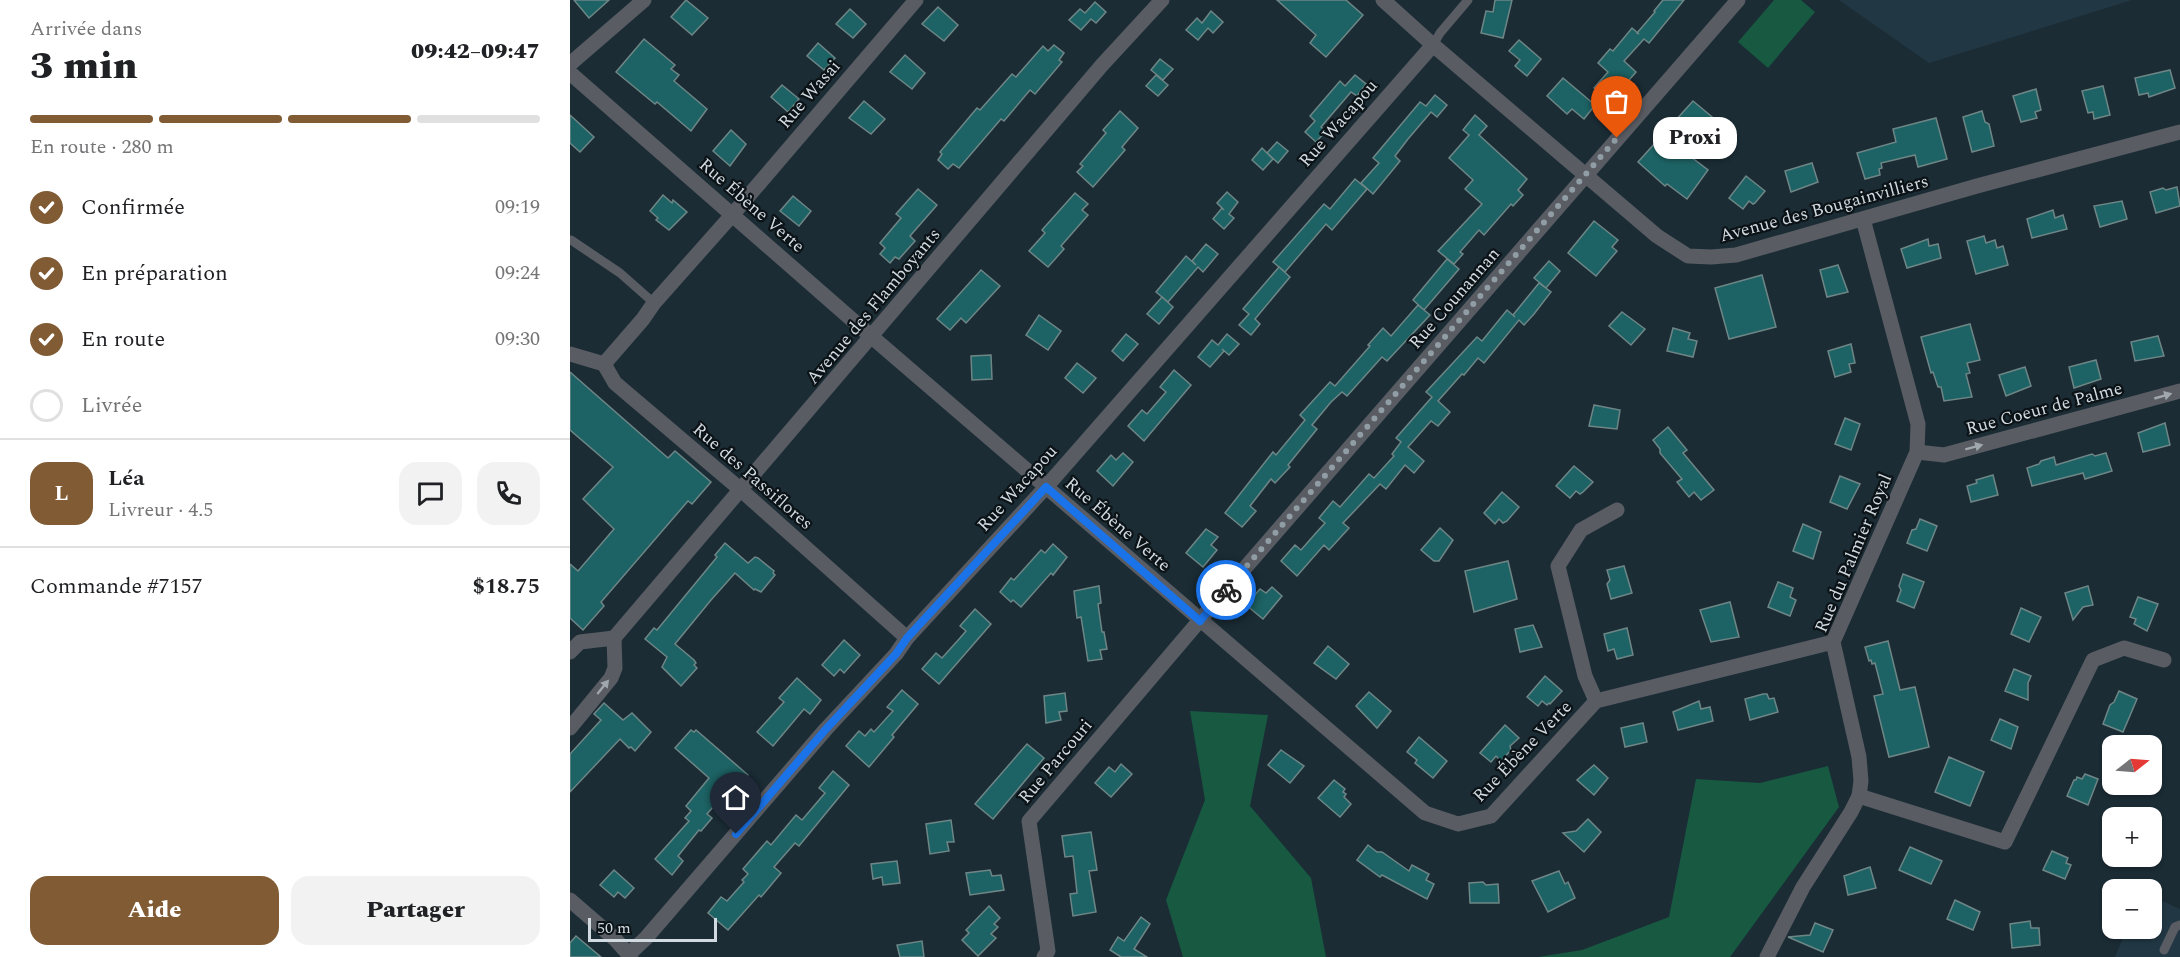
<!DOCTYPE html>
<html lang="fr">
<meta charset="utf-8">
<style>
:root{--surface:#fff;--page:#f2f2f2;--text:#202124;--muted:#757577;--line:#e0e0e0;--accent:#815b34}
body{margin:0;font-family:Spectral,serif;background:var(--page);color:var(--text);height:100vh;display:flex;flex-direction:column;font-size:22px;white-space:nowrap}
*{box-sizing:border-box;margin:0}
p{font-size:20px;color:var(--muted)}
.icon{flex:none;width:33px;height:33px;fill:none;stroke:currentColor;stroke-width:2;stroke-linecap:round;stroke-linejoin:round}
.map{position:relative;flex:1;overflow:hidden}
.details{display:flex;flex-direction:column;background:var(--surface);width:570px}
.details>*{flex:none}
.needle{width:39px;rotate:73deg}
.tools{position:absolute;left:1532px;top:735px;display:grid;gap:12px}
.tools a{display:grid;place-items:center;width:60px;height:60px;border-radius:12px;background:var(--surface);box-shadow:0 2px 4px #0004;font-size:30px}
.scale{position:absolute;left:18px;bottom:15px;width:129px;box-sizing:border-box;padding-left:6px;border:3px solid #d0dae0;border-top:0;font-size:16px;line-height:21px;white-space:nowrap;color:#d0dae0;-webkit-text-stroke:4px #0c1317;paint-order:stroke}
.pin{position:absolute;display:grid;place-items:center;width:51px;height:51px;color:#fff;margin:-62px -26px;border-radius:50% 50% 50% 0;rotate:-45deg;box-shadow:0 0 6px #0007}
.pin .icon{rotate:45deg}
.courier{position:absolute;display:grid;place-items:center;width:60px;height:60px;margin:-30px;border:4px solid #1a73e8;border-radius:50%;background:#fff;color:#222;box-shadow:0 2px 8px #0007}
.bubble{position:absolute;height:42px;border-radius:18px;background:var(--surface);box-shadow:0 2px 4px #0004;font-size:20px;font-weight:800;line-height:42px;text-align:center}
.headline em{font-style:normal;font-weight:800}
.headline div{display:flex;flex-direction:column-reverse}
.headline{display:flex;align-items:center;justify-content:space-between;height:102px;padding:0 30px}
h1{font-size:39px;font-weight:800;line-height:45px}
.bar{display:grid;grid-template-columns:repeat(4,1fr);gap:9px 6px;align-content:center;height:72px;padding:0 30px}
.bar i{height:8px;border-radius:4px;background:var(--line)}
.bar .current{background:var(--accent)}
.bar p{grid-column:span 4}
.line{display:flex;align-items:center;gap:15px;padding:0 30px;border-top:2px solid var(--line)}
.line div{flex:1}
.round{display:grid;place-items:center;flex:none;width:63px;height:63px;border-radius:18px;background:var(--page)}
ol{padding:0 30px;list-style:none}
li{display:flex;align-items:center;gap:18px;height:66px}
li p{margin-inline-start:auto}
li .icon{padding:6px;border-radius:50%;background:var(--accent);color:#fff;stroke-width:4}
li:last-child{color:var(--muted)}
li i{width:33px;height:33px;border:3px solid var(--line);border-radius:50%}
.button{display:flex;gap:12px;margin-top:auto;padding:12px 30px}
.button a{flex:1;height:69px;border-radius:18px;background:var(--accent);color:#fff;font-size:24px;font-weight:800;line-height:69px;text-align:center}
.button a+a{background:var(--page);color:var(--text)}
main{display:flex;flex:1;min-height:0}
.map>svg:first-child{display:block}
.built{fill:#213844}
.green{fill:#175941}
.building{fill:#1d6264;stroke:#6e8686;stroke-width:1.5}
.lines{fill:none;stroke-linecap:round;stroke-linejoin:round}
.service{stroke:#595c63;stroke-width:9}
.minor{stroke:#595c63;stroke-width:15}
.oneway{fill:#a0a8ae}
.done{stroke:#919da4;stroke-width:6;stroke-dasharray:0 10.8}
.route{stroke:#1a73e8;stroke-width:8}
.labels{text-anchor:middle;stroke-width:4.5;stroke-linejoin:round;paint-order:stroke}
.street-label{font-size:18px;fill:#d0dae0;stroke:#0c1317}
</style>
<main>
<section class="details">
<div class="headline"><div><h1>3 min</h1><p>Arrivée dans</p></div><em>09:42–09:47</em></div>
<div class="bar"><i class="current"></i><i class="current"></i><i class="current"></i><i></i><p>En route · 280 m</p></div>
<ol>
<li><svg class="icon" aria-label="check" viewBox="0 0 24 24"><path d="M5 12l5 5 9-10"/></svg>Confirmée<p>09:19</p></li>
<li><svg class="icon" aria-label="check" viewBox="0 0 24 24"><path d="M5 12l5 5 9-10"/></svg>En préparation<p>09:24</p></li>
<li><svg class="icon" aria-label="check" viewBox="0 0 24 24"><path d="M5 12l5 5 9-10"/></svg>En route<p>09:30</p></li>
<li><i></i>Livrée</li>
</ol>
<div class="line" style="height:108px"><b class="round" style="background:var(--accent);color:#fff">L</b><div><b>Léa</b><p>Livreur · 4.5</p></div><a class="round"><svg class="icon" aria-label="chat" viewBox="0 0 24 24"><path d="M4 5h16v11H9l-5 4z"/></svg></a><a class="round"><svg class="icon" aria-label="phone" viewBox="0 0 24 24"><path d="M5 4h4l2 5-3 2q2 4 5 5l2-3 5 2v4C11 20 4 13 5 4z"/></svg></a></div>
<div class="line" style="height:78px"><div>Commande #7157</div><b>$18.75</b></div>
<div class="button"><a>Aide</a><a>Partager</a></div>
</section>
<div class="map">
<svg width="1610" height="957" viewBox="0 0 1610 957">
<rect width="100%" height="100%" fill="#1b2c35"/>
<g class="built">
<polygon points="1269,0 1562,0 1359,63"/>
<polygon points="1581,896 1610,909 1610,957 1545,957 1557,929 1581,928"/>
</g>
<g class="green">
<polygon points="1204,0 1231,0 1245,12 1198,68 1168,42"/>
<polygon points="620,711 698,715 680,806 741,878 756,957 613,957 596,900 635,800"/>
<polygon points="1258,766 1269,807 1160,957 968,957 1012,950 1099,917 1126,779 1190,783"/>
</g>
<g class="building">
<polygon points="4,0 39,0 19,18"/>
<polygon points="116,0 138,18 122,35 101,17"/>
<polygon points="707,0 776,0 793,15 756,57 740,43 746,35"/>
<polygon points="925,0 942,0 933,38 911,33 916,11 923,12"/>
<polygon points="1093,0 1114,0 1079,43 1074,39 1054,61 1066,72 1040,102 1024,88 1038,72 1028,63 1040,49 1043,51 1062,28 1069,34 1067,33 1085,12 1084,11"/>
<polygon points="525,2 536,12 526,23 521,19 511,30 499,20 510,9 515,13"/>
<polygon points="368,7 388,25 374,41 352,24"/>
<polygon points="280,9 296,24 283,38 266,24"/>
<polygon points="641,11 653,22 643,33 638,28 628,40 616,30 627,18 632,23"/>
<polygon points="74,39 105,65 101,69 109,75 104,81 137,109 121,131 87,102 85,104 46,72"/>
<polygon points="949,40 971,59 957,76 945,66 950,60 939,51"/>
<polygon points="248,43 265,58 254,70 237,56"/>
<polygon points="484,45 494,53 489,60 492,62 465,94 460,90 434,121 431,119 389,168 383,164 378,169 368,160 372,154 370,152 407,108 410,110 442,74 446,77 473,46 478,51"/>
<polygon points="335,55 355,73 342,89 320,72"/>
<polygon points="590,59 603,69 593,80 581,70"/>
<polygon points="1600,70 1605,88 1579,97 1578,93 1569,95 1565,78"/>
<polygon points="586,75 598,85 588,96 576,86"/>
<polygon points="785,75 796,84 787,96 781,92 751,127 756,131 746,142 735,132 745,121 740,116 770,81 775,86"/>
<polygon points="993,78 1025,105 1014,119 1002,109 997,114 977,96"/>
<polygon points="212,85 229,99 218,112 201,97"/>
<polygon points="1533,86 1540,115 1524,119 1523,112 1518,113 1512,91"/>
<polygon points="1466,89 1471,110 1465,112 1467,118 1451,122 1443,96"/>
<polygon points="865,95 877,105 867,117 861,112 838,139 825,156 830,161 803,194 791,183 809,163 803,158 850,102 856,106"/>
<polygon points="294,101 315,119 301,134 279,118"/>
<polygon points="1123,101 1147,121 1138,131 1141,134 1121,157 1138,170 1117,199 1097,184 1095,186 1068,162"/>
<polygon points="550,111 568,128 552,147 555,150 523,187 507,172 513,166 510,164 536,133 533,130"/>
<polygon points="1412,111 1415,122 1419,124 1424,146 1402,152 1393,117"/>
<polygon points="0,115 24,137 10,152 0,143"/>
<polygon points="905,115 917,126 909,135 957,179 948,190 953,195 943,206 941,204 914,235 909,230 890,252 893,254 884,264 868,251 912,204 895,189 903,180 879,158 899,135 893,130"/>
<polygon points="1366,118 1377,159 1348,167 1345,155 1311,163 1312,168 1309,169 1310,175 1295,179 1287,153 1326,142 1323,129"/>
<polygon points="161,130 176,144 160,166 143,151"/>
<polygon points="707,142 718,151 708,163 697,153"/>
<polygon points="692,148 703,159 693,170 682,160"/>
<polygon points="1242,163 1248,182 1221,192 1215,171"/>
<polygon points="1176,176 1195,191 1185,203 1183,204 1179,201 1173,209 1159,198"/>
<polygon points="785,179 797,189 762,230 756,224 715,272 703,262 754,204 760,209"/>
<polygon points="1607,187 1610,206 1586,213 1580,192 1593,188 1596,190"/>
<polygon points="348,189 367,205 340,236 345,241 329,259 325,257 320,263 310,254 315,248 310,243 331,218 326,214"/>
<polygon points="657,192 668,202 659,214 664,218 654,229 643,219 652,208 654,210 647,203"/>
<polygon points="505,193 518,204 512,210 518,215 491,246 494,249 478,267 459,251 475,233 472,230"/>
<polygon points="93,195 102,203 103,200 117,212 99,230 86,220 88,218 80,211"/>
<polygon points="223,196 241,211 229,226 210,211"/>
<polygon points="1552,201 1557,219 1530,227 1524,206"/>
<polygon points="1483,210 1485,218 1493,215 1497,229 1462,238 1457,219"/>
<polygon points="1024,221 1048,240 1042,247 1047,251 1026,276 998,253"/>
<polygon points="1414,236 1416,243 1425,240 1427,248 1433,246 1438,265 1406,274 1397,241"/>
<polygon points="1358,239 1359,246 1368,244 1371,258 1337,268 1331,249"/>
<polygon points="636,244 648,254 633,272 628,267 598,302 586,292 616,256 626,265 622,261"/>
<polygon points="877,259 889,269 854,310 843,300"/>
<polygon points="979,261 990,271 976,288 964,278"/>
<polygon points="1268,265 1278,292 1257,297 1250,270"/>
<polygon points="709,267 720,277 685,319 690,324 681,335 669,325 679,314 673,309"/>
<polygon points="411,270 430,286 396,323 391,318 380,330 367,319"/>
<polygon points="1192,275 1206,327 1159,339 1145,288"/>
<polygon points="969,283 981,292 964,314 954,325 949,320 914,363 908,358 894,375 892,374 868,401 880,412 868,426 861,421 838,447 854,461 844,473 835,465 816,489 810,484 773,523 779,528 759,550 754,545 727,576 711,561 725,545 731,550 745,534 755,523 749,518 763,501 770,507 799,474 804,478 824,456 822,454 831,442 826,438 862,397 856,392 907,337 912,341 937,310 945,317 943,315"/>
<polygon points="592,297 603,307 589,324 577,314"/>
<polygon points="848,305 860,315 817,361 812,357 777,396 772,392 761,402 742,425 747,429 718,465 720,467 705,483 701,479 680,506 686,511 672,527 655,513 703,452 706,455 735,420 730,415 760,382 765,386 800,346 798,345 813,328 821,336"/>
<polygon points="1052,312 1075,329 1061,345 1039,326"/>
<polygon points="469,315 491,331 478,350 456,335"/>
<polygon points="1400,324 1410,360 1397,363 1400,373 1396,374 1402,397 1374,401 1371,387 1368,387 1363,372 1361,373 1351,337"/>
<polygon points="1103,328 1120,333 1118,339 1127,341 1123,357 1097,351"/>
<polygon points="556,334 568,344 553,361 542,351"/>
<polygon points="657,334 669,344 659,355 652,349 654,351 640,367 628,357 642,340 648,345"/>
<polygon points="1588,336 1594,356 1565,361 1561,342"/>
<polygon points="1281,344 1285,363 1279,364 1281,372 1265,377 1258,351"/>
<polygon points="421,355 422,379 402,380 401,356"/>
<polygon points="1526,360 1531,379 1504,388 1499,367"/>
<polygon points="507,363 526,378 513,393 495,378"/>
<polygon points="1455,367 1461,386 1436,396 1429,375"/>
<polygon points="604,370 621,385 574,441 558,426 572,410 577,414 596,392 590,387"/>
<polygon points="0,372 98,458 105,451 141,482 122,504 118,501 31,602 34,606 13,630 0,618 0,564 8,571 44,529 13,499 43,467 0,430"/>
<polygon points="1024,405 1050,410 1047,429 1019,426"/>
<polygon points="1275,418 1290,424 1281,450 1265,444"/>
<polygon points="1595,423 1600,445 1573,452 1568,433"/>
<polygon points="1098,427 1117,450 1113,453 1144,490 1131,500 1124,492 1119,497 1107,482 1112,479 1090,453 1090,449 1083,440"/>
<polygon points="553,453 563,462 543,486 527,471 541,455 546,460"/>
<polygon points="1536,453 1542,471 1515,479 1513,473 1462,486 1457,468 1469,464 1471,461 1484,457 1486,465 1522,454 1525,456"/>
<polygon points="1004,466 1023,482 1013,492 1010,494 1006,491 1000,498 986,486"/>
<polygon points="1423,475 1428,495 1401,502 1397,486 1407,483 1406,480"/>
<polygon points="1270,476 1290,484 1277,509 1260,502"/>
<polygon points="932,492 949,507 937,521 933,523 929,519 925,524 914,513"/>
<polygon points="1350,519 1367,526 1357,551 1337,543 1342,530 1346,529"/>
<polygon points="1233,524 1251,532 1243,559 1223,551"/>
<polygon points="870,528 883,540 869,561 864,561 851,550"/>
<polygon points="636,529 648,537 641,545 647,550 633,567 616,553"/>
<polygon points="155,543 178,563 185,557 188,558 204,571 203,573 205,575 191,592 185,589 184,590 165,573 141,600 105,644 124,660 126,663 124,665 127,668 111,686 92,667 97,657 75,639 84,628 87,630 147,557 145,555"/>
<polygon points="483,544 497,557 483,575 481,573 451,607 443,600 441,602 430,592 441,578 444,580 471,550 475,553"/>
<polygon points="938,561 947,599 904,612 895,571"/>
<polygon points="1054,566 1062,593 1041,599 1037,584 1040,580 1037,570"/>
<polygon points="1333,574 1354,582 1344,608 1327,601 1331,590 1329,586"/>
<polygon points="1208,582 1223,588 1220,597 1226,600 1220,616 1198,607"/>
<polygon points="529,586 531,603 528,604 532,632 534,632 537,649 530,650 532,659 518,661 511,617 507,618 504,591"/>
<polygon points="1518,586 1523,605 1513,607 1503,620 1495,593"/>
<polygon points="702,587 712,596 693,619 676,605 690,589 696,593"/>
<polygon points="1568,597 1588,604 1577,631 1564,624 1566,619 1560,617"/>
<polygon points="1160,602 1169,637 1141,642 1130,610"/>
<polygon points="1451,608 1471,617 1459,642 1441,634"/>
<polygon points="405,609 421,624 369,684 352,669 366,653 372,658 390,638 396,631 390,626"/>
<polygon points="963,625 972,647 950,652 945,629"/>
<polygon points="1057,628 1063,655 1047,659 1044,649 1038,651 1034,634"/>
<polygon points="274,640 290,655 274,673 270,669 264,676 252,665"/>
<polygon points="1318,641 1330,690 1345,687 1359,747 1319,757 1304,696 1313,694 1305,663 1302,664 1301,660 1299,661 1295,647"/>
<polygon points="758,646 779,664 766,679 744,663"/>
<polygon points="1444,669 1461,676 1458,683 1458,700 1435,691"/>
<polygon points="975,676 992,691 980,704 979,703 977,705 972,701 968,706 957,697"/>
<polygon points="227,678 251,700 240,714 234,709 203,746 187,732 214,702 209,698"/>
<polygon points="332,690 348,704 322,735 324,737 299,767 276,746 289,731 295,736 301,729 304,732 323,711 317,707"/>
<polygon points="1549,691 1567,699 1553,732 1533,724 1540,705 1544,702"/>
<polygon points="799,692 821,711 807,728 786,706"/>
<polygon points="495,693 497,711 489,712 491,720 476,723 474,696"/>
<polygon points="1193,694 1197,694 1199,699 1204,698 1208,712 1180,720 1175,699"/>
<polygon points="1129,701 1131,709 1140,707 1143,721 1108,730 1103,712"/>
<polygon points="34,703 53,720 62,713 81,732 65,751 61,747 59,748 50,739 0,792 0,754 31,720 24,714"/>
<polygon points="1430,719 1448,727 1441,749 1421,740"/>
<polygon points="1073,723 1077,742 1055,747 1051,728"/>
<polygon points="935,725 949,738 940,746 941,750 931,761 926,756 921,762 910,753"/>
<polygon points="121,730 124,732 126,730 178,775 166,788 162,785 137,814 142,818 131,831 129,830 108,856 113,861 102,875 85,859 119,821 115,818 121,811 116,806 139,778 105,748"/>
<polygon points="849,737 877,761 863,778 845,763 847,760 837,752"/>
<polygon points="457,744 474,758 423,819 405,804"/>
<polygon points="711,750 734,766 720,783 698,765"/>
<polygon points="1379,757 1414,772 1400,806 1365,792"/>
<polygon points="551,764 562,774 541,797 525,783 539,767 545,772"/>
<polygon points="1024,765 1038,778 1024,795 1007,780"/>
<polygon points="263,771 279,785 229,846 225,843 204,867 211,873 191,897 189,895 158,930 138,913 151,897 157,901 174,882 172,880 178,874 173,869 197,841 201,845 226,815 232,820 255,793 249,788"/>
<polygon points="1515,774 1528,779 1518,805 1497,796 1504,780 1506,780 1507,777 1512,779"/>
<polygon points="764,780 775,789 773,792 776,794 774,797 781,804 770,817 748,798"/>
<polygon points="1018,819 1031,832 1014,852 993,833 1006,831"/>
<polygon points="381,820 384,842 377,842 379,851 360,854 356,824"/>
<polygon points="521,832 527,870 519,871 526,912 503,916 500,894 507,893 503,856 495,857 492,836"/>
<polygon points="798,845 807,852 812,852 839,871 842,865 859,874 856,880 864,884 857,899 812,875 810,877 787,860"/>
<polygon points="1340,847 1372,861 1361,884 1329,870"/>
<polygon points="1482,851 1498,858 1496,863 1501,865 1495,879 1473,870"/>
<polygon points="327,861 330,883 313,885 312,877 303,879 301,864"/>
<polygon points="1300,867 1306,888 1278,895 1274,876"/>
<polygon points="44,870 64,888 55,898 48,892 44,897 30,885"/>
<polygon points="420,870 422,876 431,875 434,890 400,895 396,873"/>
<polygon points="989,871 995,884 998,882 1005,898 978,912 962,881"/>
<polygon points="913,882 916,885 928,884 929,903 900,903 899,883"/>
<polygon points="1385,900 1410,912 1403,930 1377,919"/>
<polygon points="419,906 430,918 424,924 428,927 421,934 426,938 408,956 392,940 399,933 396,930"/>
<polygon points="571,917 580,924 564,949 577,957 551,957 540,950 548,937 554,941"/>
<polygon points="1460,921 1461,928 1469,928 1470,945 1442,948 1440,924"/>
<polygon points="1245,923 1263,930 1253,952 1218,937 1240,935"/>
<polygon points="6,936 31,957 0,957 0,943"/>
<polygon points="352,941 354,957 330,957 327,945"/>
</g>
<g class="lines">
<g class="service">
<polyline points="863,45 870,33 898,0"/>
<polyline points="1,240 50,273 84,303"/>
<polyline points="1594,950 1605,927 1610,925"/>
</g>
<g class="minor">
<polyline points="813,0 863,45 1087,236 1118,256 1141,257 1166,255 1407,186 1610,132"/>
<polyline points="0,64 74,0"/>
<polyline points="0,73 295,331 855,813 888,824 921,816 1026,701 1263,642"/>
<polyline points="0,354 34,364 45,383 171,490 337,638"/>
<polyline points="34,364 73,319 84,303 163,214 346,0"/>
<polyline points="1347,452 1374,455 1610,391"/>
<polyline points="44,638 532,65 592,0"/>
<polyline points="0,652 10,642 44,638"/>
<polyline points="1026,701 1015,676 988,566 1011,530 1047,510"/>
<polyline points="0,728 41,678 45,668 44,638"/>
<polyline points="1289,796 1435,842 1523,660 1554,648 1594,660"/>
<polyline points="0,900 45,939 61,957"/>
<polyline points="58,955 76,938 256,729 326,654 337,638 476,487 863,45"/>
<polyline points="474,957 478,951 459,821 642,606 1168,0"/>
<polyline points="1197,957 1233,887 1281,812 1289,796 1291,781 1289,757 1263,642 1347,452 1348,424 1293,219"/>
</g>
</g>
<defs><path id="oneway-solid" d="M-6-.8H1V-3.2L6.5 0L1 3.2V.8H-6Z" transform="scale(1.5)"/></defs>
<g class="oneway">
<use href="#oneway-solid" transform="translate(1593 396) rotate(-16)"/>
<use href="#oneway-solid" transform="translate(1404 447) rotate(-15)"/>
<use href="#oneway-solid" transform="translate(33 687) rotate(-51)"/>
</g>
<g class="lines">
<polyline class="done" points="656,590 1047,138"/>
<polyline class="route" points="166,834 256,729 326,654 337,638 476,487 630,621 656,590"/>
</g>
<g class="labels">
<g class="street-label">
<text transform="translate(239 94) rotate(-49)" y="6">Rue Wasai</text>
<text transform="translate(768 123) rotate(-49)" y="6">Rue Wacapou</text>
<text transform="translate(182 205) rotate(41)" y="6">Rue Ébène Verte</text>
<text transform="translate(1254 208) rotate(-15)" y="6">Avenue des Bougainvilliers</text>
<text transform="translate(884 298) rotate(-49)" y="6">Rue Counannan</text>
<text transform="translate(303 306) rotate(-50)" y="6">Avenue des Flamboyants</text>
<text transform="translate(1474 408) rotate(-15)" y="6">Rue Coeur de Palme</text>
<text transform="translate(183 476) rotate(41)" y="6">Rue des Passiflores</text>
<text transform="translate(447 488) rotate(-48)" y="6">Rue Wacapou</text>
<text transform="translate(548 524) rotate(41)" y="6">Rue Ébène Verte</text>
<text transform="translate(1283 553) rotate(-67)" y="6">Rue du Palmier Royal</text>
<text transform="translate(952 751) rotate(-46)" y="6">Rue Ébène Verte</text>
<text transform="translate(485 761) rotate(-50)" y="6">Rue Parcouri</text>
</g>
</g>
</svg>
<div class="tools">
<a><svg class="needle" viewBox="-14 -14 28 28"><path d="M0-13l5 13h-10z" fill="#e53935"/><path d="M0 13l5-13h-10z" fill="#757577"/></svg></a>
<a>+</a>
<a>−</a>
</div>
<div class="scale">50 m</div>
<div class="pin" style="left:1047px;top:138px;background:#ea580c"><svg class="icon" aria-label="bag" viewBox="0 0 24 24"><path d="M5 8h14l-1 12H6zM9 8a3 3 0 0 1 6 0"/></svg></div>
<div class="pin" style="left:166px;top:834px;background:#1f2937"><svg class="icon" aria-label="home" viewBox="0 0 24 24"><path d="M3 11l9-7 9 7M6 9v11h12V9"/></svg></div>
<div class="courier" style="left:656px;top:590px"><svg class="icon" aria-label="bike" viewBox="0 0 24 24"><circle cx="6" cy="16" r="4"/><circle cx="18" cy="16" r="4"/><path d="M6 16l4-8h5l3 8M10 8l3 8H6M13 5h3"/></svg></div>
<div class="bubble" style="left:1083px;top:117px;width:84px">Proxi</div>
</div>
</main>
